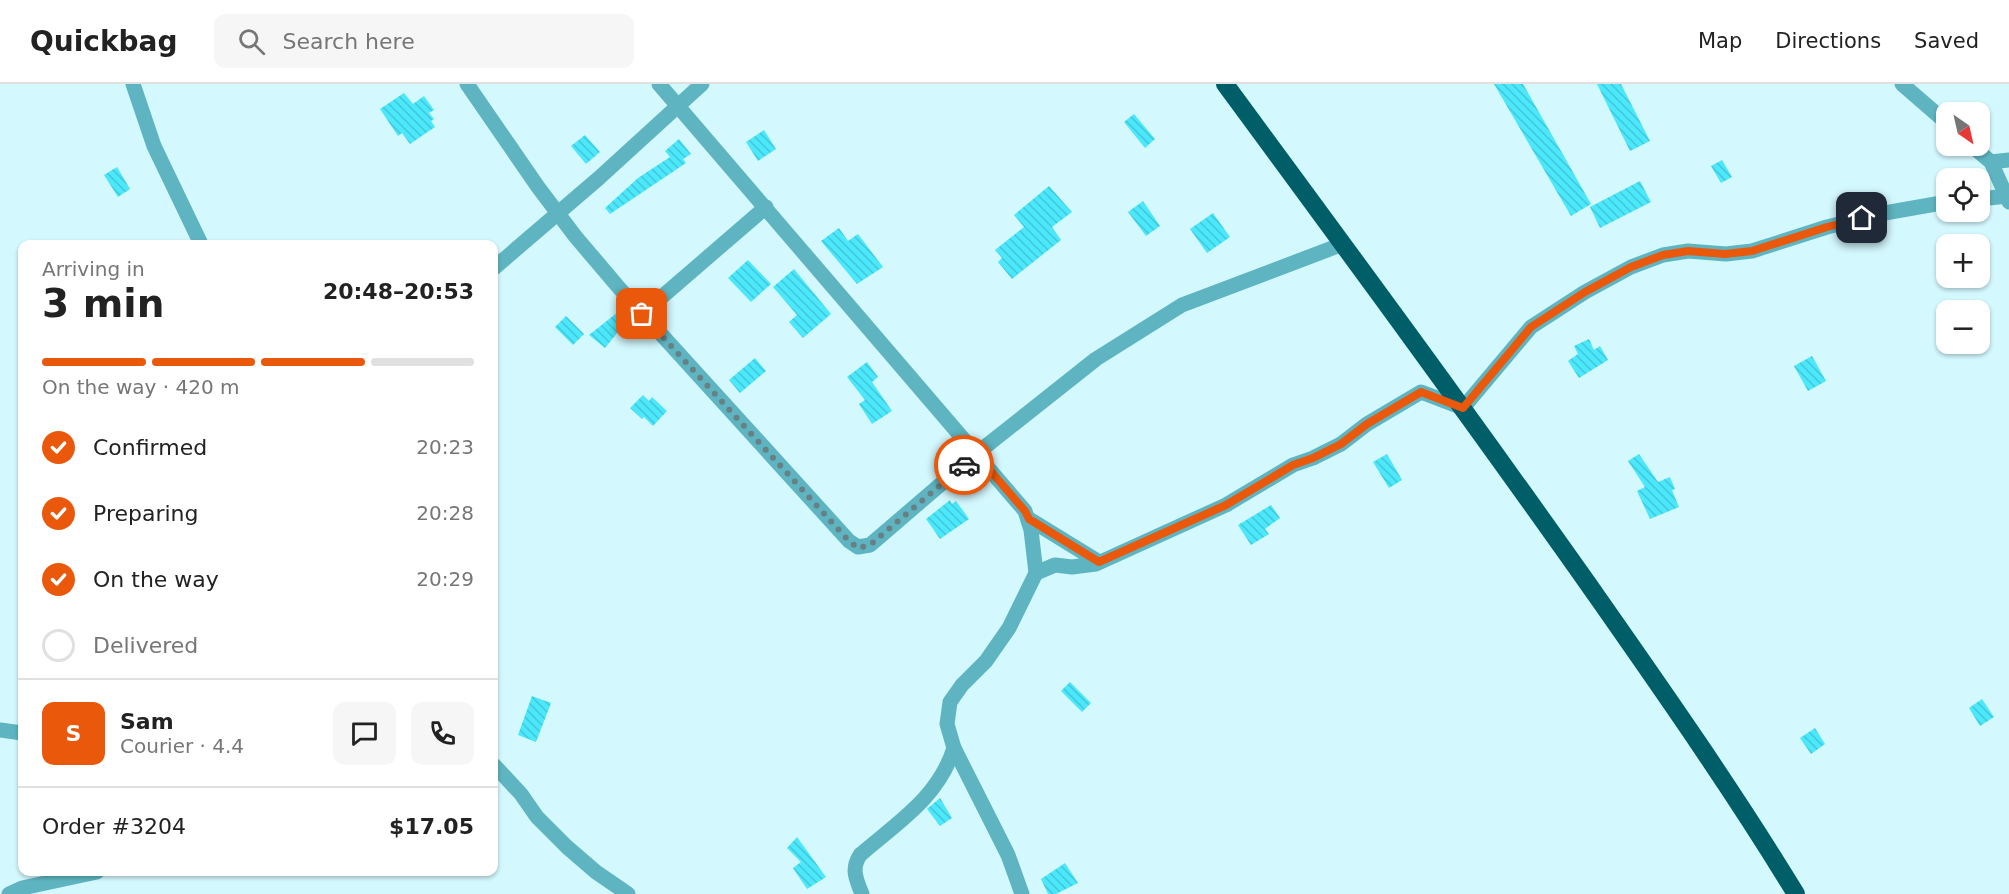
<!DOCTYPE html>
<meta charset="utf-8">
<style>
:root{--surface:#fff;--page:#f6f6f6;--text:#222;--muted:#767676;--line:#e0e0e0;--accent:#ea580c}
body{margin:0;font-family:"DejaVu Sans",sans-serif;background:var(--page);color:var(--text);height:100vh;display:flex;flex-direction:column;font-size:22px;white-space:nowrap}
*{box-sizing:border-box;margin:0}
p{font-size:20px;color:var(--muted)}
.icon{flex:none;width:33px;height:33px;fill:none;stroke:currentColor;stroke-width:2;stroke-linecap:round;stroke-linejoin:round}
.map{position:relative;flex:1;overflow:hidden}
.sheet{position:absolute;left:18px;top:156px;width:480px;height:636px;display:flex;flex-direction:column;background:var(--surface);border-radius:12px;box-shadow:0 2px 4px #0004}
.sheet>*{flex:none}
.needle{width:39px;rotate:146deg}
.controls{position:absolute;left:1936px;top:18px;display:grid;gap:12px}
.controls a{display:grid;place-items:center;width:54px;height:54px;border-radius:12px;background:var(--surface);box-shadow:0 2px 4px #0004;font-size:30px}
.pin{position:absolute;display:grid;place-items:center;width:51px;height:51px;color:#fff;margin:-26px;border-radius:12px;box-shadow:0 3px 9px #0006}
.courier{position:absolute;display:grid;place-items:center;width:60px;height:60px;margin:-30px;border:4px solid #ea580c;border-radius:50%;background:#fff;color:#222;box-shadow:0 2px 8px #0007}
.overview em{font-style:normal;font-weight:600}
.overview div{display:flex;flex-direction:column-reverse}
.overview{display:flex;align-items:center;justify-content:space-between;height:102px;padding:0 24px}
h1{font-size:39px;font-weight:600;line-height:45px}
.bar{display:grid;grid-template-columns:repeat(4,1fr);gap:9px 6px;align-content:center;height:72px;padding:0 24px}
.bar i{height:8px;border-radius:4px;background:var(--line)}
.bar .current{background:var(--accent)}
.bar p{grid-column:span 4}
.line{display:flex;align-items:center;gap:15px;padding:0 24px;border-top:2px solid var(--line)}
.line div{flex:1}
.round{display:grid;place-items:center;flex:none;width:63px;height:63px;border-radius:12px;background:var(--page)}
ol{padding:0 24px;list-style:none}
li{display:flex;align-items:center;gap:18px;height:66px}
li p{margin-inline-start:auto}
li .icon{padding:6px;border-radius:50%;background:var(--accent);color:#fff;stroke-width:4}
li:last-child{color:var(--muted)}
li i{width:33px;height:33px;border:3px solid var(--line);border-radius:50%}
header{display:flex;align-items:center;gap:36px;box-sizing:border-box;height:84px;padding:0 30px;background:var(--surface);border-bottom:2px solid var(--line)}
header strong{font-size:28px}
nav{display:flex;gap:33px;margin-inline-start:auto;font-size:21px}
.search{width:420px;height:54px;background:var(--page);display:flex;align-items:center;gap:15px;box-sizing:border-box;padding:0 21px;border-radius:12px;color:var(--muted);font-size:22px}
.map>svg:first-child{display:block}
.building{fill:url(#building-back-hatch)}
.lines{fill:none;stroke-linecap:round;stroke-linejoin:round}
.street{stroke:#5eb5c1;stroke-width:15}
.highway{stroke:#005e68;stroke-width:18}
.done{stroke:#678084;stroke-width:6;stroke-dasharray:0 10.8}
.route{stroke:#ea580c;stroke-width:8}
</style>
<header>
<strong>Quickbag</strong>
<div class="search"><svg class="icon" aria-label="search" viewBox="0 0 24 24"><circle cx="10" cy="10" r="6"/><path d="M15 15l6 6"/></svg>Search here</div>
<nav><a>Map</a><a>Directions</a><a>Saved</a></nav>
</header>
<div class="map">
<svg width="2009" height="810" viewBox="0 0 2009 810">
<defs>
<pattern id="building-back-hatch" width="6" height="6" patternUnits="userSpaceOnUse" patternTransform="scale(1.5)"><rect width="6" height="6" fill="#4be7fb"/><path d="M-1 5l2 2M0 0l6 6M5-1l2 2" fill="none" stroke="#42c7d8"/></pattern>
</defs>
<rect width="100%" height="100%" fill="#d3f8fe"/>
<g class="building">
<polygon points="1494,0 1523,0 1591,120 1571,132"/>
<polygon points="1597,0 1621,0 1650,57 1630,67"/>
<polygon points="404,9 413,20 424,12 434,26 429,29 434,35 431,37 435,43 410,60 402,49 398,52 380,25"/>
<polygon points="1134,30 1155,55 1145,64 1124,38"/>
<polygon points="764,46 776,65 758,77 746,58"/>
<polygon points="585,51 600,68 586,80 571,62"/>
<polygon points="679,55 691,70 683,75 686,79 610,130 605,124 638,94 670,73 665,67"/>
<polygon points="1722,76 1732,93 1721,99 1711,82"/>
<polygon points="117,83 130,105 118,113 104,91"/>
<polygon points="1640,97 1651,118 1600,144 1590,123"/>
<polygon points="1049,102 1072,128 1052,143 1061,156 1012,195 998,178 1002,174 995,166 1024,143 1014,131"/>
<polygon points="1143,117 1160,142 1146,152 1128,128"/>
<polygon points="1213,129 1230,153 1207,169 1190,145"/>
<polygon points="839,144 848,157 858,150 883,183 857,200 821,157"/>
<polygon points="748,176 771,200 751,218 728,194"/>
<polygon points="794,185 831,230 803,254 789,238 797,231 773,203"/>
<polygon points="618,228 626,238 605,264 589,251"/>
<polygon points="566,232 584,250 573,261 555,243"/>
<polygon points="1589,255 1594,266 1600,262 1608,276 1579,294 1568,277 1578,270 1574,262"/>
<polygon points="1812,272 1826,297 1808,307 1794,282"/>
<polygon points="755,274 766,287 740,309 729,296"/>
<polygon points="867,278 878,293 872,298 892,327 872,340 859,320 865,316 847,293"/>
<polygon points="643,311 649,317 652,313 667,327 653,342 644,333 642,335 630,324"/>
<polygon points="1387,370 1402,396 1389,404 1373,378"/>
<polygon points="1639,370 1658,398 1670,393 1675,405 1672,406 1679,423 1650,435 1637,407 1645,403 1628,377"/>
<polygon points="950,416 952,420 956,417 969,435 940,455 926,435"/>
<polygon points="1271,421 1280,434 1265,445 1269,450 1251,461 1238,441"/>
<polygon points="1070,598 1091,619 1082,628 1061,607"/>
<polygon points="532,612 551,619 536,658 518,651"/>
<polygon points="1982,615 1994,633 1980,642 1969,624"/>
<polygon points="1815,644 1825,660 1811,670 1800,654"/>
<polygon points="940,714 952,734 940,742 927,725"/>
<polygon points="797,753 826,793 807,805 793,784 801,778 787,764"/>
<polygon points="1065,779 1078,799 1056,810 1048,810 1041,795"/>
</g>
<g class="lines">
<g class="street">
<polyline points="133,0 154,62 201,160"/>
<polyline points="467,0 538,103 575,152 620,205 849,457 858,463 870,461 976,370 1096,275 1182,221 1343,160"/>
<polyline points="659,0 1025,427 1031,446 1036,489 1009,544 986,577 962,601 950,618 947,640 954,664 1008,771 1022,810"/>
<polyline points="1902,0 1947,39"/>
<polyline points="1972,62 1991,78 2009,118"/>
<polyline points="1991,78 2009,76"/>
<polyline points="1980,115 2007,112"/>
<polyline points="494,184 599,94 702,0"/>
<polyline points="642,230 766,123"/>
<polyline points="1029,435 1099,478"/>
<polyline points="1036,489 1055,481 1072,483 1096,480 1226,421 1293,381 1313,374 1341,360 1367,340 1421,308 1463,324 1531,243 1585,208 1631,183 1663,171 1688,167 1726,170 1752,167 1827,143 1879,130 1947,118"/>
<polyline points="0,646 22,649"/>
<polyline points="494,681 521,710 537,733 567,763 596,788 628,810"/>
<polyline points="9,810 22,804 97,788"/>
<path d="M862,810C856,795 851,785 860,771C898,738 938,714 954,664"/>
</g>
<path class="highway" d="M1225,0C1348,167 1471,334 1591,504C1661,604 1732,705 1796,810"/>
</g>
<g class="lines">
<polyline class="done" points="642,230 849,457 858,464 870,461 964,381"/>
<polyline class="route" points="964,381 976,370 1025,427 1029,435 1099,478 1226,421 1293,381 1313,374 1341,360 1367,340 1421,308 1463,324 1531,243 1585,208 1631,183 1663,171 1688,167 1725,170 1752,167 1827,143 1862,134"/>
</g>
</svg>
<div class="controls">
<a><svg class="needle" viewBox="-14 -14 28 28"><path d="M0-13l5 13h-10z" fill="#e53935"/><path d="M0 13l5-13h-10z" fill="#767676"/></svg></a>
<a><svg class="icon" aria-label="locate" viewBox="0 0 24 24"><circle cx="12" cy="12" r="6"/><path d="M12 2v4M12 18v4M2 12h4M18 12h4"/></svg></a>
<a>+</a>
<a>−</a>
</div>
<div class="pin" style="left:642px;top:230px;background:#ea580c"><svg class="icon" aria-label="bag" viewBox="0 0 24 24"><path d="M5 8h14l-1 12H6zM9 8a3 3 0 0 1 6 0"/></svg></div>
<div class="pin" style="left:1862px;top:134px;background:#1f2937"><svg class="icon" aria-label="home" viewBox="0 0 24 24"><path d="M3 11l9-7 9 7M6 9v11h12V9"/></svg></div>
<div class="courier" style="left:964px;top:381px"><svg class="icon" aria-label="car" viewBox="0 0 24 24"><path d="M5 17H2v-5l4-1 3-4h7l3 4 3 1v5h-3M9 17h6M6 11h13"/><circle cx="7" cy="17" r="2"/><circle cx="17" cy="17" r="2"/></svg></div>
<section class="sheet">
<div class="overview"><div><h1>3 min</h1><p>Arriving in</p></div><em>20:48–20:53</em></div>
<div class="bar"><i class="current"></i><i class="current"></i><i class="current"></i><i></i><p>On the way · 420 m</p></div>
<ol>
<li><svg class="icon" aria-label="check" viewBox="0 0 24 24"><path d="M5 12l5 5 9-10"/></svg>Confirmed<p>20:23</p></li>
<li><svg class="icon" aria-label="check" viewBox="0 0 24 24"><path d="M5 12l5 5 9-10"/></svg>Preparing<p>20:28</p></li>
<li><svg class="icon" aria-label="check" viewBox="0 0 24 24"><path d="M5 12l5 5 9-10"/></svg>On the way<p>20:29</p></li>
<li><i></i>Delivered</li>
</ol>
<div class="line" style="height:108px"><b class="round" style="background:var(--accent);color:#fff">S</b><div><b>Sam</b><p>Courier · 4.4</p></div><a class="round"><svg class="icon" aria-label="chat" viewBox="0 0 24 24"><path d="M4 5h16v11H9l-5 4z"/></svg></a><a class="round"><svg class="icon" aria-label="phone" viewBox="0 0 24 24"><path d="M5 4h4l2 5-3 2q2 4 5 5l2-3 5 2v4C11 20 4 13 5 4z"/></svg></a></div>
<div class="line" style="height:78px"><div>Order #3204</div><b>$17.05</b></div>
</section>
</div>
